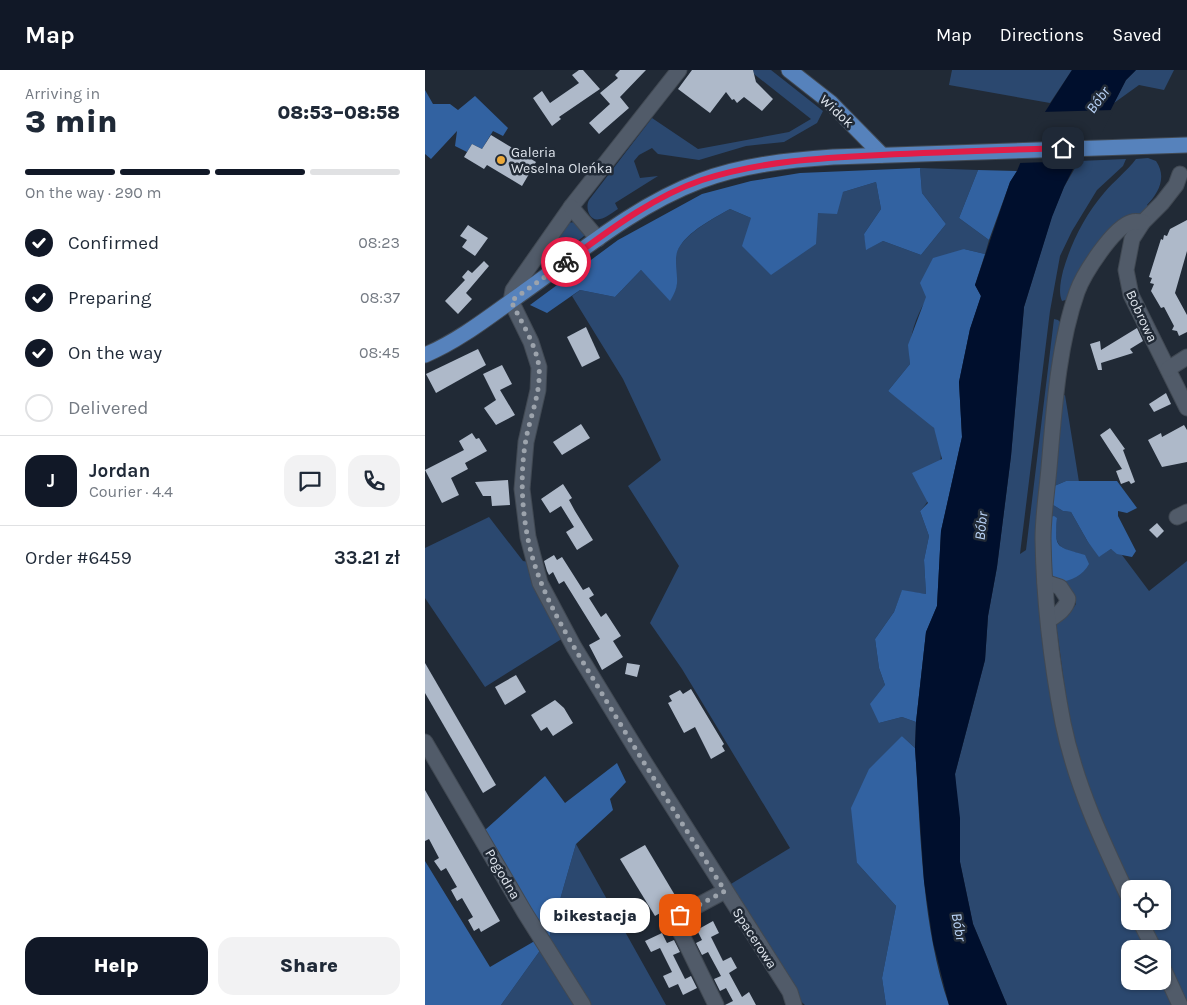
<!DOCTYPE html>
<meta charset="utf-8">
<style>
:root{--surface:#fff;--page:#f2f2f3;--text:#1f2937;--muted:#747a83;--line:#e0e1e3;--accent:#111827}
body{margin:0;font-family:Karla,sans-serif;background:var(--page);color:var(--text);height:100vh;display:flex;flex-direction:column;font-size:19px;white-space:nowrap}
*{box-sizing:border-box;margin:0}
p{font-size:16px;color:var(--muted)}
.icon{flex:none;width:28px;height:28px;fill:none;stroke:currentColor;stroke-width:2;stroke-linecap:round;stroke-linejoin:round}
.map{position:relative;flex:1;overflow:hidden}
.panel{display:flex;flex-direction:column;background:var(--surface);width:425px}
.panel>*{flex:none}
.fabs{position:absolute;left:696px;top:810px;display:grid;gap:10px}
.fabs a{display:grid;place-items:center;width:50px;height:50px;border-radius:10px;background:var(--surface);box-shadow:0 1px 4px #0004;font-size:25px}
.pin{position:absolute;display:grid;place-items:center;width:42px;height:42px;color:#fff;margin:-21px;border-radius:10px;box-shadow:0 2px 8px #0006}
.courier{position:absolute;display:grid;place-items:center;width:50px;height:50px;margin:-25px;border:4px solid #e11d48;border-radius:50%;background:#fff;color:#222;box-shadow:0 1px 6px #0007}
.bubble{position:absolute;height:35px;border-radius:15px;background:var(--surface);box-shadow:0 1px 4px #0004;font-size:16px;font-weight:800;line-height:35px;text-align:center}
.headline em{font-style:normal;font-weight:800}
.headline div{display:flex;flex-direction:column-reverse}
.headline{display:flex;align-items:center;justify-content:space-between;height:85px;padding:0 25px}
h1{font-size:32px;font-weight:800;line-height:38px}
.bar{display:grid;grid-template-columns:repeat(4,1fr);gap:8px 5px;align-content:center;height:60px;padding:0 25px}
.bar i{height:6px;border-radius:4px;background:var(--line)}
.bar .selected{background:var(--accent)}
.bar p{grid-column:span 4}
.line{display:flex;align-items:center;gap:12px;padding:0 25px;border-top:1px solid var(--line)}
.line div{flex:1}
.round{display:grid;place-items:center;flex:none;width:52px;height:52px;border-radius:15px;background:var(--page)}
ol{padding:0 25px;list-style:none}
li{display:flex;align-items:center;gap:15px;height:55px}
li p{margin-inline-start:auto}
li .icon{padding:5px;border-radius:50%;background:var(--accent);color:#fff;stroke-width:4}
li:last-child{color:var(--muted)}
li i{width:28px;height:28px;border:2px solid var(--line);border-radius:50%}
.action{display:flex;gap:10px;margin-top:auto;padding:10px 25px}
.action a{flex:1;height:58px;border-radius:15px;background:var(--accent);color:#fff;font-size:20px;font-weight:800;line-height:58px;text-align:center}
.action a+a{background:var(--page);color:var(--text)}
header{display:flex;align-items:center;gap:30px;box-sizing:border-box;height:70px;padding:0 25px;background:var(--accent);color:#fff}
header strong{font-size:24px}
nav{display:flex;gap:28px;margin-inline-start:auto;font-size:18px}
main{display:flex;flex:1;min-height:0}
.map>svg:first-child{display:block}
.green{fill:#2b486f}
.forest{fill:#3262a1}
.water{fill:#000f2d}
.pier{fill:#212a36}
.building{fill:#aeb9c9}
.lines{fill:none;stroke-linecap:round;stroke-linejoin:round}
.minor-casing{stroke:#414953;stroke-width:17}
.major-casing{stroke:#414953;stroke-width:17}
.minor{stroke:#515b69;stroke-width:15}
.major{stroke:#5682bc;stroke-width:15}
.done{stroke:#9ca3ac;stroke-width:5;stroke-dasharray:0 9}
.route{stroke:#e11d48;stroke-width:6}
.poi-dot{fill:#eca93a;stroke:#212a36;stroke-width:2}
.labels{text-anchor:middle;stroke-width:5;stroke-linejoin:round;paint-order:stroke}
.street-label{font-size:14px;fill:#dee4ec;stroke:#212a36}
.poi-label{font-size:14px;fill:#dee4ec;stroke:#212a36;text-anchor:start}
.water-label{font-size:15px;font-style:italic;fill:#b9d3f7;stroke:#212a36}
</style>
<header>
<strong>Map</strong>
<nav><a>Map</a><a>Directions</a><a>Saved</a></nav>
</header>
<main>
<section class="panel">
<div class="headline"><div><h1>3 min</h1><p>Arriving in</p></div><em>08:53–08:58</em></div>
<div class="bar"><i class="selected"></i><i class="selected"></i><i class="selected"></i><i></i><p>On the way · 290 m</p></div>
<ol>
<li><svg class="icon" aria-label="check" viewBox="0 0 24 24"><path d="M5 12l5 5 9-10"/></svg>Confirmed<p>08:23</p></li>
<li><svg class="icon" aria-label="check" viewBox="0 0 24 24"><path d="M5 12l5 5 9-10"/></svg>Preparing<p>08:37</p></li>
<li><svg class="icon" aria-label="check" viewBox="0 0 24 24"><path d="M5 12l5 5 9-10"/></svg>On the way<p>08:45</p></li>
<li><i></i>Delivered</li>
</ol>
<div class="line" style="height:90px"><b class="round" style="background:var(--accent);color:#fff">J</b><div><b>Jordan</b><p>Courier · 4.4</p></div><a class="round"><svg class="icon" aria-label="chat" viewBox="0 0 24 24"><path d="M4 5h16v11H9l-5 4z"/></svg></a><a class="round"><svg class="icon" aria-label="phone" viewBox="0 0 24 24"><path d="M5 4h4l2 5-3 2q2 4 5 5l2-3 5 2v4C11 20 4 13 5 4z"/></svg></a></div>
<div class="line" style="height:65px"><div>Order #6459</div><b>33.21 zł</b></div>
<div class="action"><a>Help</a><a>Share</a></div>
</section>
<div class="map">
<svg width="762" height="935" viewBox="0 0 762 935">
<rect width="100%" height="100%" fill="#212a36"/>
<g class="green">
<path d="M328,0H346L398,41L392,53L359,72L321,76L274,90L233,84L227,78L214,85L209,91L215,108L233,106L190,133L193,139C188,142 181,148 175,149C164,152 160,137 164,130L227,48L273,79L364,62L386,49L329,4Z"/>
<polygon points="527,0 647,0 625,33 524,15"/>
<polygon points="711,0 749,0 739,20 714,15 689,33 701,10"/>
<path d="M723,88L731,91C742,107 734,122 722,135L724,137L719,144L707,146L644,229L637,231C633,222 636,210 638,201C646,173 660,145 679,123C689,111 702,101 711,89Z"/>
<polygon points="701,89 698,96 672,120 647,161 635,186 625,241 595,484 601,480 629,249 633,250 637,254 624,350 627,617 705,830 705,851 715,851 729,879 705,879 705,911 738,911 755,935 582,935 548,854 535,792 530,704 560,590 563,546 572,497 586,386 599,237 627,146 639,117 654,91"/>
<path d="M495,98L553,100L534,148L564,170L560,184L539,179C511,214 481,246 485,294L463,321C475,330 500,347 509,358C524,379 512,425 495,441L504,466L499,490L501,524L477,521L469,542L450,569L454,598L460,615L454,653L477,647L491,652L490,678L477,666L432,793L471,836L457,908L461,935H380L365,922L301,817L365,778L257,599L225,553L254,496L203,416L236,390L198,309L147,226L155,220L190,227L216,200L245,230C256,212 250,210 250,190C251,167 288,149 305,139L326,148L393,143L418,122L451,112L456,139L439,164L442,179L458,171L496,185L521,154L497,123Z"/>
<polygon points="150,152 159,162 159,166 139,182 135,181 128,173 142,153"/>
<polygon points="640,325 654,412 641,411 627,417 636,327"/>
<path d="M625,433L638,441L646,442L663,472L675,486L686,479L697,485L724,521L762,491V932L723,851H738V819H708C686,773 661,725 650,674C641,635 637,594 631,554L645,543L651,534L646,519L636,516L652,483C628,478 630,468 632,448L625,447Z"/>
<polygon points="64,447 98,491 109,493 143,565 60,617 0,528 0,478"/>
<polygon points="151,774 241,935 76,935 124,868"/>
</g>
<g class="forest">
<polygon points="0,20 8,34 25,34 33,40 50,26 83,58 78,66 68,61 57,79 47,74 42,82 30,76 32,61 6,89 0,84"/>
<path d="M495,98L497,123L521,154L496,185L458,171L441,180L439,164L456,139L451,112L418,122L412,144L393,143L391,174L346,205L317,176L326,148L305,139C288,149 250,167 251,190C251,210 256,213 245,231L216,200L190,227L155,220L122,243L105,235L193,170L277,124L326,111L375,103Z"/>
<polygon points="553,100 592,101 585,112 564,170 534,148"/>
<polygon points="539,179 560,184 550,215 556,226 545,259 534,312 537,367 516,461 512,536 501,562 491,652 477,647 454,653 445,634 460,615 454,598 450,569 469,542 477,520 501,524 499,490 504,466 495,441 503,433 487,403 517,389 509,358 463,321 485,294 483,275 501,227 495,213 508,188"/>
<polygon points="641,411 692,411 712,438 702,443 693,441 693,446 711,481 707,487 692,484 686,479 674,487 663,472 646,442 638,441 625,433 627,417"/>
<path d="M629,446L632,448C629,480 632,476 660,485L664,494C657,507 641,514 627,511L625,447Z"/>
<path d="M477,666L490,678C496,764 496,853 524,935H461L457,908L471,836L432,793L426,738L444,699Z"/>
<polygon points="192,693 201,712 185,729 188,740 151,774 124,868 76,935 0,935 0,791 65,897 120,865 60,760 120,706 140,733"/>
</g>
<polygon class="water" points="647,0 711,0 701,10 676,59 648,99 639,117 627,147 599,237 586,386 572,497 563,546 560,590 530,704 535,748 535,792 548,854 582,935 524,935 508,872 499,811 490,678 491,652 501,562 512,536 516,461 537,367 534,312 545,259 556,226 550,215 585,112 592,101 609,59"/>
<polygon class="pier" points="688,40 678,61 657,91 593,93 607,58 616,42"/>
<g class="building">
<polygon points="154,0 158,0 175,19 134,47 136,49 127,56 108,28 117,21 125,33 154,13 147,5"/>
<polygon points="195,0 221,0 195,27 204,38 174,64 164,53 185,34 175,23 193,8 190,5"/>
<polygon points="267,0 328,0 331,12 348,29 337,41 319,27 312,33 309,29 307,30 301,22 285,43 253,19"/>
<polygon points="66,65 111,92 97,116 62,95 59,99 39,87 47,74 57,79"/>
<polygon points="762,150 762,181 750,223 762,245 762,262 754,266 752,261 747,260 749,256 739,237 736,238 726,221 729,214 725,213 727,208 724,207 736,169 738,170 739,165 742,166 745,159"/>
<polygon points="43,155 63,168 50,186 37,177 42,170 35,166"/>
<polygon points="59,191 64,196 41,223 47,229 33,244 20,231 40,210 37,207 43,200 47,203"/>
<polygon points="161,257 175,288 157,297 142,267"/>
<polygon points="712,258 718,271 705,279 708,283 676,293 677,300 673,300 665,274 675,271 676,280"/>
<polygon points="53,279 61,295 11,323 1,304"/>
<polygon points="77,295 87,314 75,320 90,345 71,355 59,338 71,330 58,304"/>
<polygon points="741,323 746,334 729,342 724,334"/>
<polygon points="156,354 165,368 137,385 128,372"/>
<polygon points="759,355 762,360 762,392 737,397 723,370 736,363 737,367"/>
<polygon points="685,358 700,379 698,380 710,412 706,414 704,411 696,414 691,401 697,399 675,365"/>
<polygon points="47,363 51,369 54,368 62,381 40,393 43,399 26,408 34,425 17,433 0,400 39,380 34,371"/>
<polygon points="83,410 85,435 67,436 66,426 58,426 50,412"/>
<polygon points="138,414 147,428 144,430 150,441 168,470 152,480 141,462 149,457 136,436 125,443 116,429"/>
<polygon points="732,453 739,461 732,468 724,460"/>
<polygon points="129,485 132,490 137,487 158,520 164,517 169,525 164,528 176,547 181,543 196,566 188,571 198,587 177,600 164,575 175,569 139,511 134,514 128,502 124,505 122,501 119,491"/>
<polygon points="0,593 71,715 58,723 0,623"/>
<polygon points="202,593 215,595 212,607 200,604"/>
<polygon points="91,605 101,622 80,635 70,617"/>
<polygon points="266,619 299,674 297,676 300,681 286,689 270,657 259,663 243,633 247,631 244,626 255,620 258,624"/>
<polygon points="130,630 139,638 148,653 128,666 122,657 116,661 106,645"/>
<polygon points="0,720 75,851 56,862 54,858 49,861 43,850 48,847 37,828 32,831 26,820 32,817 21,798 16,801 9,791 14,788 4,769 0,771"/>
<polygon points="220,775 254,832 230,846 195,789"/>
<polygon points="288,851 294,863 286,867 298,891 306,887 312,898 304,903 317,927 324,922 331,935 300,935 308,931 301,918 295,921 289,909 296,906 283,882 277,885 271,873 277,870 272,860"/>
<polygon points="237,863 242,873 249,870 255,882 248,885 260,909 266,906 272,918 258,925 253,914 244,918 238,906 247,902 235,878 226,882 220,871"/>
</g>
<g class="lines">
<g class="minor-casing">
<g id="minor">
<polyline points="254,0 146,137 88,220 86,231 106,272 114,297 113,320 101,372 97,419 103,467 115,513 149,577 211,679 365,922 369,935"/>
<polyline points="755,104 751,115 737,133 718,152 707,169 701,200 706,225 762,338"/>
<polyline points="146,137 173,169"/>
<polyline points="743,299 762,287"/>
<polyline points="752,447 762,442"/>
<path d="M620,512L635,517L643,529C641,539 633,544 624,550"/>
<polyline points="0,672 100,843 158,935"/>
<path d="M705,830C678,773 651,716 638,653C627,596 619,528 618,469C618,446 622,421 624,398C629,341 633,276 652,222C658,205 688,157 707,152C710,151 715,152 718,152"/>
<polyline points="715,851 729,879"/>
<polyline points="738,898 755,935"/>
<polyline points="291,935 252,855 251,849 255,845 300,821"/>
</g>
</g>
<g class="major-casing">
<g id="major">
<polyline points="364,0 406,33 457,85"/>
<path d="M0,285C35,270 65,246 96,224C153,184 209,136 275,111C317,95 364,90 408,87L762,75"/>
</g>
</g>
<use href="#minor" class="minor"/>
<use href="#major" class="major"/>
</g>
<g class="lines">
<path class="done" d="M141,192L86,231C96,252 111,274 114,297C116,320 107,342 102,364C95,398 96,435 103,469C114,525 147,573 176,622C216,689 258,755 300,821L255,845"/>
<path class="route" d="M141,192C182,162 227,127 277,110C336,91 395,88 456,85C517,82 578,80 638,78"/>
</g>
<circle class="poi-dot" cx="76" cy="90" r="5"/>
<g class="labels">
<g class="street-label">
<text transform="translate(412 41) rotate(43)" y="5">Widok</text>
<text transform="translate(717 246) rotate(65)" y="5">Bobrowa</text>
<text transform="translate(78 804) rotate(60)" y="5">Pogodna</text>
<text transform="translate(330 868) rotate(57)" y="5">Spacerowa</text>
</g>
<g class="poi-label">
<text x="86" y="87">Galeria<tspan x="86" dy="16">Weselna Oleńka</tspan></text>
</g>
<g class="water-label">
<text transform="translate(673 30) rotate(-54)" y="5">Bóbr</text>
<text transform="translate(556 456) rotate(-84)" y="5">Bóbr</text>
<text transform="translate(534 857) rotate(80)" y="5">Bóbr</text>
</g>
</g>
</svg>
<div class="fabs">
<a><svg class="icon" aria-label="locate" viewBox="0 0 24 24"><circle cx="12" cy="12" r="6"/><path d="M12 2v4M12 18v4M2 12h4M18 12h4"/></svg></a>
<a><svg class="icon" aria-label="layers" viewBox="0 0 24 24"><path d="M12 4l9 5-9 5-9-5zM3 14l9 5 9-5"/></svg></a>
</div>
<div class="pin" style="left:255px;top:845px;background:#ea580c"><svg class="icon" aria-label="bag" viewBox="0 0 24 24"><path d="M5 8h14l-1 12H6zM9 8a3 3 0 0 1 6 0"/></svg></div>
<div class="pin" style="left:638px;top:78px;background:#1f2937"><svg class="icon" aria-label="home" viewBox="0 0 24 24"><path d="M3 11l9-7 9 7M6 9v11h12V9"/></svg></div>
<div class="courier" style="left:141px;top:192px"><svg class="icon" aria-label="bike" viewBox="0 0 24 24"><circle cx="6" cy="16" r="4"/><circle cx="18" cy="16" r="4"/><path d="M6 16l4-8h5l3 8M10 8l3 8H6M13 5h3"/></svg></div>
<div class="bubble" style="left:115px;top:828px;width:110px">bikestacja</div>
</div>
</main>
